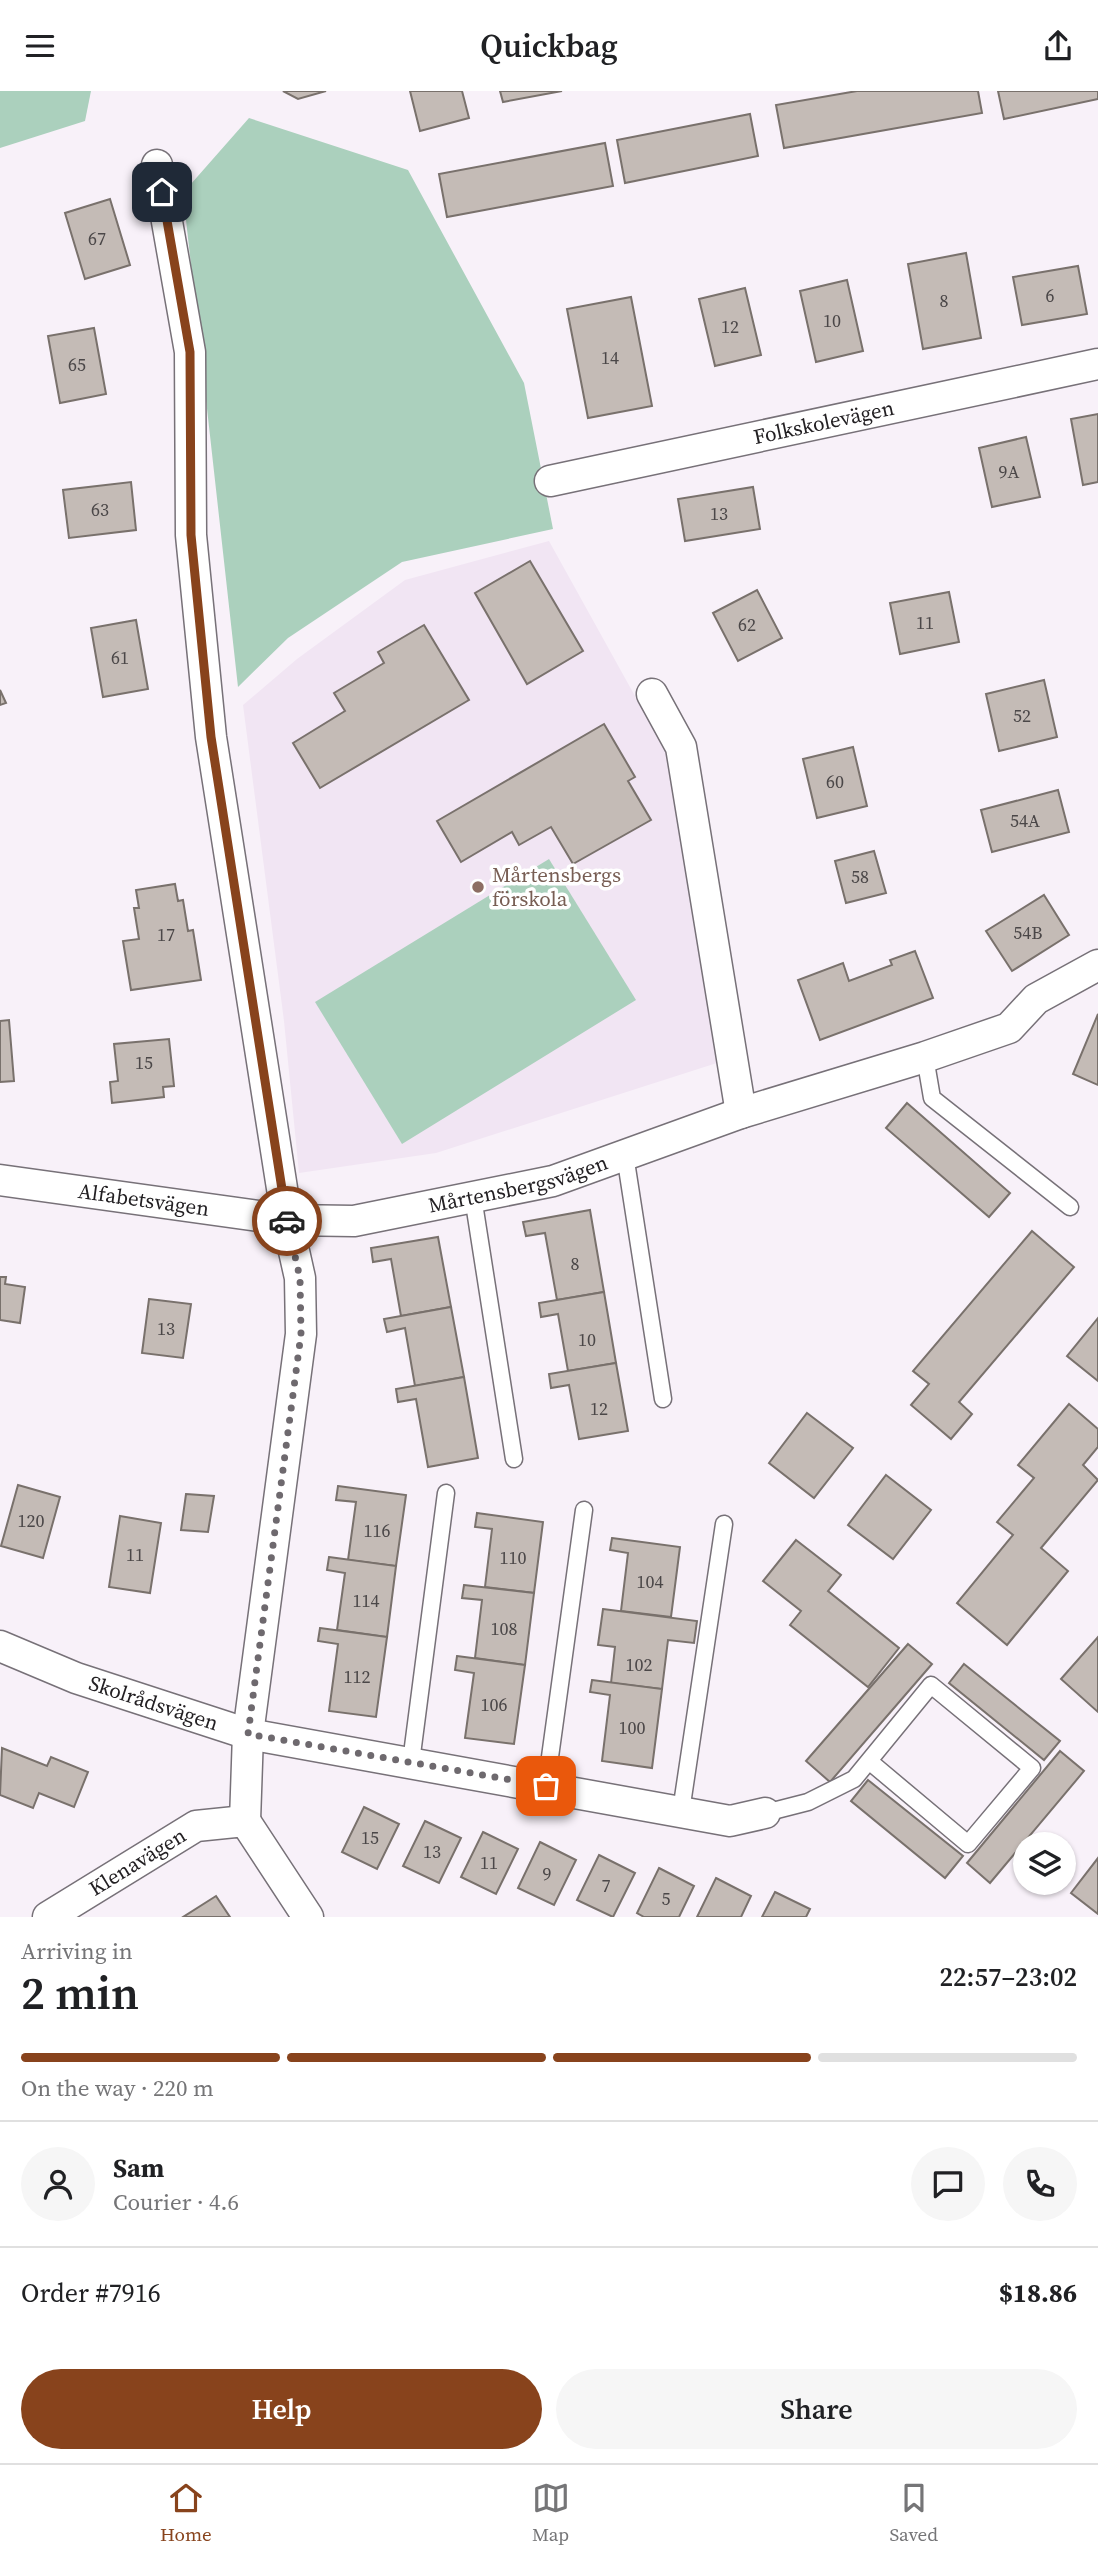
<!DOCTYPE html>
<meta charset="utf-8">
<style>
:root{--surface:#fff;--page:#f6f6f6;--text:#202124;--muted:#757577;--line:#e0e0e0;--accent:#88431c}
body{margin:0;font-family:"Source Serif 4",serif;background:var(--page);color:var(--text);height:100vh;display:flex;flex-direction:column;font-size:26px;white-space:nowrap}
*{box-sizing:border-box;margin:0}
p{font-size:23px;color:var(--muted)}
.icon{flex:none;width:38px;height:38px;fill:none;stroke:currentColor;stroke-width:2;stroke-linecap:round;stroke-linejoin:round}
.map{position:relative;height:1826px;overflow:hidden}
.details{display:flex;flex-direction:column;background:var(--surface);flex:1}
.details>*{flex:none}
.tools{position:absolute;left:1013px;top:1741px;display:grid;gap:14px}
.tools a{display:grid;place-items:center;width:63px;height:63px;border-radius:50%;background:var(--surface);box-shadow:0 2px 5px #0004;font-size:35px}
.pin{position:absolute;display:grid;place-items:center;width:60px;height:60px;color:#fff;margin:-30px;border-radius:14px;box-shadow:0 4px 10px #0006}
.courier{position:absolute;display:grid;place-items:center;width:70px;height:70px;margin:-35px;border:5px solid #88431c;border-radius:50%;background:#fff;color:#222;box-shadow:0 2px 9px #0007}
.overview em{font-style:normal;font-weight:600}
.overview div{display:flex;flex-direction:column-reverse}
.overview{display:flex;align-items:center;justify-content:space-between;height:119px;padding:0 21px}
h1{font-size:46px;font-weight:600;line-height:52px}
.bar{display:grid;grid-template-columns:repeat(4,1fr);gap:10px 7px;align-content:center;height:84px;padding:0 21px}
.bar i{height:9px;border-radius:5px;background:var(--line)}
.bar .current{background:var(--accent)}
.bar p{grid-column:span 4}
.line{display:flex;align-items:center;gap:18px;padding:0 21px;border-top:2px solid var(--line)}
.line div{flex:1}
.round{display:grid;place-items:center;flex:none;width:74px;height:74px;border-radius:37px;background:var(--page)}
.action{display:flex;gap:14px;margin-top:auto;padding:14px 21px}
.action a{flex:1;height:80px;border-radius:42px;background:var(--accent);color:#fff;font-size:28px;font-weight:600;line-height:80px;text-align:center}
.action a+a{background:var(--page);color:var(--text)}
header{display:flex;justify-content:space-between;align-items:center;height:91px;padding:0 21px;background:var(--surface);font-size:32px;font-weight:600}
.tabs{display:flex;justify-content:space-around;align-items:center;height:98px;border-top:2px solid var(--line);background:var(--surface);font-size:19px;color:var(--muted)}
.tabs a{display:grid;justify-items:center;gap:4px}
.tabs .current{color:var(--accent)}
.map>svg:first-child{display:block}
.built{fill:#f1e5f3}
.green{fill:#abd0bd}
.building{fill:#c4bbb6;stroke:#79716c;stroke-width:2}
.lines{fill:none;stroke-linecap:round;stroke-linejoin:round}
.service-casing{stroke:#777178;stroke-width:19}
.minor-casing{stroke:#777178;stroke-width:33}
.service{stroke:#fff;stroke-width:16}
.minor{stroke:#fff;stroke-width:30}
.done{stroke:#6e696e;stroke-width:7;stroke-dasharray:0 12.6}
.route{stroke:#88431c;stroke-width:9}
.education-dot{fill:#8d6e63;stroke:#fff;stroke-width:2.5}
.labels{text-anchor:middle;stroke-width:7;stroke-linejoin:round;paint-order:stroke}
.number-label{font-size:18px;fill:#4b4748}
.street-label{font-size:21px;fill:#232023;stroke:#fff}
.education-label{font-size:21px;fill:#785e54;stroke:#fff;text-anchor:start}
</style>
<header><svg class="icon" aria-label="menu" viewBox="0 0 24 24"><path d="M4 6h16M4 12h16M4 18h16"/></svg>Quickbag<svg class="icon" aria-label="share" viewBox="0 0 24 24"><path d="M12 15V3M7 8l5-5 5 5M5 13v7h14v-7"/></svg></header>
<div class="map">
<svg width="1098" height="1826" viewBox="0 0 1098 1826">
<rect width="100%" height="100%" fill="#f8f1f9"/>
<polygon class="built" points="549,450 666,661 720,971 436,1062 299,1082 284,930 243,614 297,568 405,489"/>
<g class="green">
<polygon points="0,0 91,0 85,30 0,57"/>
<polygon points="249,27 408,79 524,292 553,438 402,471 288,547 238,596 183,102"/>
<polygon points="549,768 636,909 402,1053 315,911"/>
</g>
<g class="building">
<polygon points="283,0 326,0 298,8"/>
<polygon points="410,0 462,0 469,27 420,40"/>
<polygon points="500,0 562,0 503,11"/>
<polygon points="857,0 978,0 982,22 784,57 776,14"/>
<polygon points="998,0 1098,0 1098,8 1004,28"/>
<polygon points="750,23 758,65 625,92 617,49"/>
<polygon points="605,52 613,95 447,126 439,83"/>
<polygon points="110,108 130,174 85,188 65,122"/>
<polygon points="966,162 981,247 923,258 908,173"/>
<polygon points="1078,175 1087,223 1022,234 1013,186"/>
<polygon points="847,189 863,260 816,271 800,200"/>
<polygon points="745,197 761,264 715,275 699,208"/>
<polygon points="631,206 652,315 588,327 567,218"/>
<polygon points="94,237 106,303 60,312 48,245"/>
<polygon points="1098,323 1098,391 1083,394 1071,328"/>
<polygon points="1026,346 1040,406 992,416 979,357"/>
<polygon points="131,391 136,439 69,447 63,399"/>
<polygon points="753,396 760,438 685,450 678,408"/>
<polygon points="530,470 583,560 527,593 475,502"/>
<polygon points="757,499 782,547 738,570 713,522"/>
<polygon points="949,501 959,551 900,563 890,512"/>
<polygon points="136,529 148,598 103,606 91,537"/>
<polygon points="424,534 469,609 320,697 293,652 345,620 334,602 384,572 378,561"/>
<polygon points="1044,589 1057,646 999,660 986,603"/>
<polygon points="0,599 6,612 0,614"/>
<polygon points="604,633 635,686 628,690 651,729 573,773 551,736 519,754 512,741 461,771 437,730"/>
<polygon points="853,656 867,715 817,727 803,668"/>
<polygon points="1058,699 1069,741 992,761 981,719"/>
<polygon points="874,760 886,802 846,812 835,770"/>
<polygon points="175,793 178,810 183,809 188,840 193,839 201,889 131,899 123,850 139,848 134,817 139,817 136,799"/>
<polygon points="1044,804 1069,844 1012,880 986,840"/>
<polygon points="915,860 933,907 820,949 798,889 843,872 849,890 892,874 890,869"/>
<polygon points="1098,923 1098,994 1073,983"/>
<polygon points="9,929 14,990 0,991 0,930"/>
<polygon points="169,948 174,995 163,996 164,1006 112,1012 110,991 118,990 114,953"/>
<polygon points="907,1012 1010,1102 989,1126 886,1037"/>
<polygon points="590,1119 604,1201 557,1209 545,1142 526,1145 523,1131"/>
<polygon points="1032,1140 1074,1176 959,1311 972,1323 951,1348 911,1314 929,1293 913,1280"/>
<polygon points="438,1146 451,1216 401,1225 391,1168 373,1171 371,1157"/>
<polygon points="0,1186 6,1186 5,1193 25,1196 20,1232 0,1229"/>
<polygon points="604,1201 616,1272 568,1280 558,1223 541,1226 539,1212"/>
<polygon points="149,1208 191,1213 183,1267 142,1262"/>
<polygon points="451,1216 464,1286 415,1295 405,1237 387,1241 384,1228"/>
<polygon points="1098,1227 1098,1290 1067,1265"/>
<polygon points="616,1272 628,1340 579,1348 569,1294 551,1297 549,1283"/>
<polygon points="464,1286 478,1367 428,1376 416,1308 398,1311 396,1298"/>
<polygon points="1069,1313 1098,1338 1098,1356 1083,1374 1098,1389 1041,1457 1068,1480 1007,1554 957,1512 1013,1444 997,1431 1034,1387 1018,1374"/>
<polygon points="807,1322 853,1357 814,1407 769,1372"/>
<polygon points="886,1384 931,1419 893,1468 848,1434"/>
<polygon points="18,1394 60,1406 43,1467 1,1455"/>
<polygon points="338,1395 406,1404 396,1475 348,1469 356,1411 336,1409"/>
<polygon points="186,1403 214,1405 208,1441 181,1439"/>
<polygon points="477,1422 543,1431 534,1502 485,1496 492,1438 475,1436"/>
<polygon points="120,1425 161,1432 150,1502 109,1496"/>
<polygon points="612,1447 680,1456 671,1526 621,1520 628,1462 610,1459"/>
<polygon points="796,1449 841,1484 828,1500 899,1557 868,1596 790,1534 801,1520 763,1490"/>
<polygon points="329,1466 396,1475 387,1546 337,1539 345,1482 327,1479"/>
<polygon points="464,1494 534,1502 525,1574 475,1567 482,1509 462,1507"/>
<polygon points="603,1518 697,1530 694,1552 668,1549 662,1598 611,1592 615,1556 598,1554"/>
<polygon points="320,1537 387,1546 376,1626 329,1620 338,1553 318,1550"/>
<polygon points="1098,1546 1098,1621 1061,1588"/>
<polygon points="908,1553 932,1573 830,1691 806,1670"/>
<polygon points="457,1565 525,1574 514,1653 465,1647 474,1582 455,1579"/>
<polygon points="964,1573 1060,1650 1044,1669 949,1592"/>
<polygon points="592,1589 662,1598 652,1677 602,1670 610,1604 590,1601"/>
<polygon points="2,1657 47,1675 51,1666 88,1681 74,1716 39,1702 33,1717 0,1704"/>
<polygon points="1060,1660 1084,1680 990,1792 967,1772"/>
<polygon points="868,1689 963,1765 945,1787 851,1710"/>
<polygon points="364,1716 399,1733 377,1778 342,1761"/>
<polygon points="425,1730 461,1747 439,1792 403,1775"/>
<polygon points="483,1741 518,1758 496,1803 461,1786"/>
<polygon points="540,1751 576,1769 554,1814 518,1797"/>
<polygon points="599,1764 635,1782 613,1826 577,1809"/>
<polygon points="1098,1767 1098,1823 1071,1802"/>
<polygon points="659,1777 694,1795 679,1826 644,1826 637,1822"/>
<polygon points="716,1787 751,1805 741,1826 697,1826"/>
<polygon points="775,1801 810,1818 806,1826 762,1826"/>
<polygon points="216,1805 230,1826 183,1826"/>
</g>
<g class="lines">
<g class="service-casing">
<g id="service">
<polyline points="925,966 932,1007 1070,1116"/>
<polyline points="625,1064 663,1308"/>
<polyline points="473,1106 514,1368"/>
<polyline points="411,1671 446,1402"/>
<polyline points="546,1695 584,1419"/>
<polyline points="681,1720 724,1433"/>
<polyline points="765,1722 808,1711 854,1688 931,1594 1032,1677 968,1753 869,1670"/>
</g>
</g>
<g class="minor-casing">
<g id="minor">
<polyline points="157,74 190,261 191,444 211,646 287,1129 300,1187 301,1243 248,1643 245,1730"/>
<path id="s1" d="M550,390L1098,273"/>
<polyline points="652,603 681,656 741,1022"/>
<path id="s2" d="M0,1089L287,1129L354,1130L553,1090L741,1022L925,966L1009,937L1036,908L1098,874"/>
<path id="s3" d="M0,1555L76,1587L248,1643L730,1730L765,1722"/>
<path id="s4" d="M48,1826L196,1735L245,1730L308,1826"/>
</g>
</g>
<use href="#service" class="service"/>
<use href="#minor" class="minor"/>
</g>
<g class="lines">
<polyline class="done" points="287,1130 300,1187 301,1243 248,1643 546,1695"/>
<polyline class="route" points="162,101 190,261 191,444 211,646 287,1130"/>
</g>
<circle class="education-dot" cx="478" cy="796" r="7"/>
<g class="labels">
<g class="number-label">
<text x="97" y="154">67</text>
<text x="1050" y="211">6</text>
<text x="944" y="216">8</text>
<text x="832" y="236">10</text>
<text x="730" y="242">12</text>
<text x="610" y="273">14</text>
<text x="77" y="280">65</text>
<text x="1009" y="387">9A</text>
<text x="100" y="425">63</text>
<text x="719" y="429">13</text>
<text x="925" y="538">11</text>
<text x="747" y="540">62</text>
<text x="120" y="573">61</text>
<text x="1022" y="631">52</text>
<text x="835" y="697">60</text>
<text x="1025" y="736">54A</text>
<text x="860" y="792">58</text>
<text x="1028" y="848">54B</text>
<text x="166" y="850">17</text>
<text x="144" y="978">15</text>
<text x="575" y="1179">8</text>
<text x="166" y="1244">13</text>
<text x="587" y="1255">10</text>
<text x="599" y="1324">12</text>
<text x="31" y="1436">120</text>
<text x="377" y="1446">116</text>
<text x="135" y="1470">11</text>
<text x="513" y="1473">110</text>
<text x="650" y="1497">104</text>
<text x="366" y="1516">114</text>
<text x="504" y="1544">108</text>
<text x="639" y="1580">102</text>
<text x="357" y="1592">112</text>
<text x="494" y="1620">106</text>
<text x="632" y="1643">100</text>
<text x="370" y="1753">15</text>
<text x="432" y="1767">13</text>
<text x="489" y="1778">11</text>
<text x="547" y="1789">9</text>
<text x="606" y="1801">7</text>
<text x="666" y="1814">5</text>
</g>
<g class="street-label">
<text dy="7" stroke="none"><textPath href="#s1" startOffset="280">Folkskolevägen</textPath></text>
<text dy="7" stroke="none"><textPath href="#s2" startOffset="525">Mårtensbergsvägen</textPath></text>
<text dy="7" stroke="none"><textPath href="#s2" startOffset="145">Alfabetsvägen</textPath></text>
<text dy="7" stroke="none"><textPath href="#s3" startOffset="164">Skolrådsvägen</textPath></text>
<text dy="7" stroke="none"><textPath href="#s4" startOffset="105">Klenavägen</textPath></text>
</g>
<g class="education-label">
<text x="492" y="791">Mårtensbergs<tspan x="492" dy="24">förskola</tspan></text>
</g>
</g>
</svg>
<div class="tools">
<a><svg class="icon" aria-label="layers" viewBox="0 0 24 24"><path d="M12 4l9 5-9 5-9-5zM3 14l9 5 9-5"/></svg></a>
</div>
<div class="pin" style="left:546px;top:1695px;background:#ea580c"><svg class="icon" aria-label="bag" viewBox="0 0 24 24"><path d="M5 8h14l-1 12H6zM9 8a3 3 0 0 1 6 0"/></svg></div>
<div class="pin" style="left:162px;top:101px;background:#1f2937"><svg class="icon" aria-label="home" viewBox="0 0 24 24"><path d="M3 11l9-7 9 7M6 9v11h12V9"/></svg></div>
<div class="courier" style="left:287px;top:1130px"><svg class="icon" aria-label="car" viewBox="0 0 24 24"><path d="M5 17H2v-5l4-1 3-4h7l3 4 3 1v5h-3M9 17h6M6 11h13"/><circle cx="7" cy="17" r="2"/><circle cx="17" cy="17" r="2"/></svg></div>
</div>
<section class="details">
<div class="overview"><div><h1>2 min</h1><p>Arriving in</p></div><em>22:57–23:02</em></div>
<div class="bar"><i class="current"></i><i class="current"></i><i class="current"></i><i></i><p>On the way · 220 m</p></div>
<div class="line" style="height:126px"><a class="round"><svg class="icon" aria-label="person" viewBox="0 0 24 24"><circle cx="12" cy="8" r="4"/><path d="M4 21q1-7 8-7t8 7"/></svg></a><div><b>Sam</b><p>Courier · 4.6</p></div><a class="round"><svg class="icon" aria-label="chat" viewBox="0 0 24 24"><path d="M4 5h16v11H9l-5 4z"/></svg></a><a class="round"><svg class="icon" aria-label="phone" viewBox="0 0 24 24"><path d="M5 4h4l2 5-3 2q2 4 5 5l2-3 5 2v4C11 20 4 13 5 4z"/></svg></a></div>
<div class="line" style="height:91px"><div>Order #7916</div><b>$18.86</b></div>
<div class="action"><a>Help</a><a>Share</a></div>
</section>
<nav class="tabs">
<a class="current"><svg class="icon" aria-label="home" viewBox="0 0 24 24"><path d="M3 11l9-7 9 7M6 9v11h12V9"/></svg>Home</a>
<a><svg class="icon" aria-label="map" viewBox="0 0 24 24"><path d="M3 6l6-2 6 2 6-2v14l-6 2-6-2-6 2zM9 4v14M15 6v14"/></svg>Map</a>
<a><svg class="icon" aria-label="saved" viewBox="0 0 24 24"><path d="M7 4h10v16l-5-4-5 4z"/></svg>Saved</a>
</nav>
